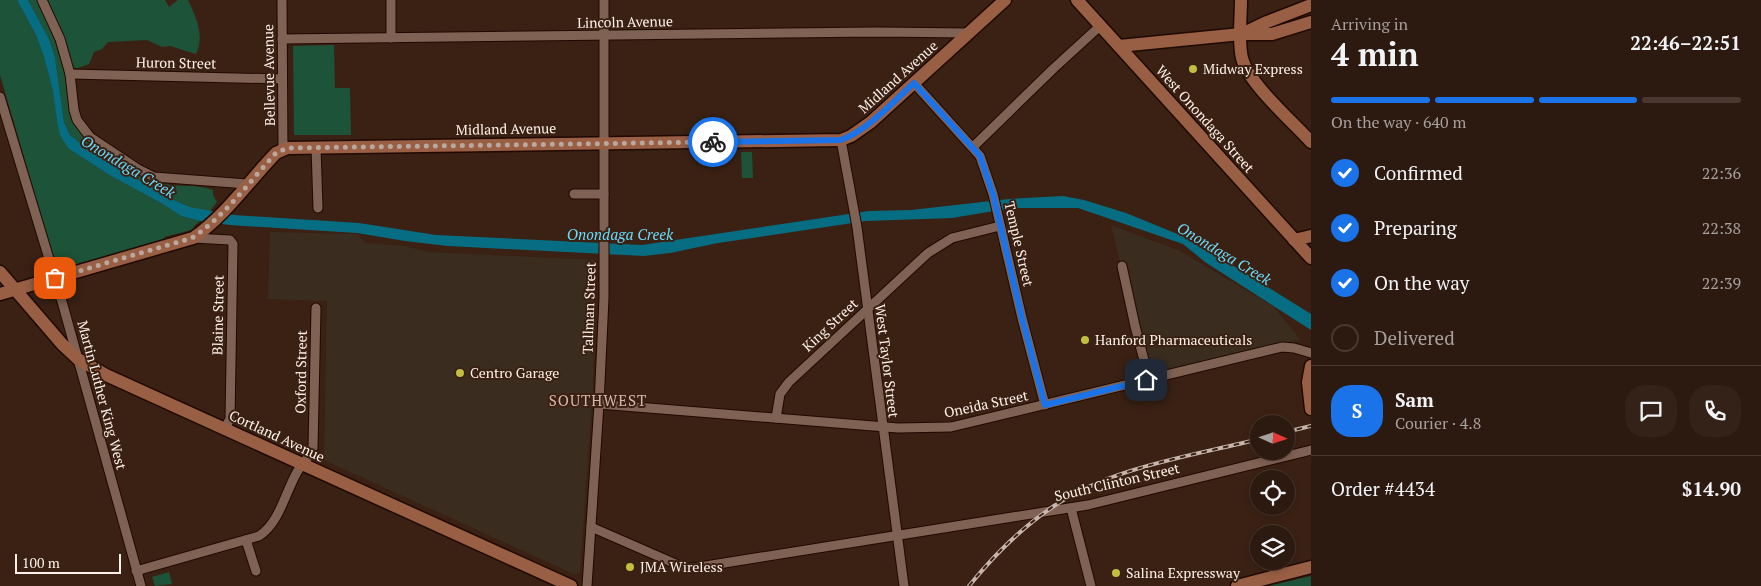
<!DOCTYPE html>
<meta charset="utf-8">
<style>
:root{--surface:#2c190f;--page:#342218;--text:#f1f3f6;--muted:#a6a09e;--line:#48382f;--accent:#1a73e8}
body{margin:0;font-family:"PT Serif",serif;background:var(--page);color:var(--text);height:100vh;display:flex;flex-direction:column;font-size:19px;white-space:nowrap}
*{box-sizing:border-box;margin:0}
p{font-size:16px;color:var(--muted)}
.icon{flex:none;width:28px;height:28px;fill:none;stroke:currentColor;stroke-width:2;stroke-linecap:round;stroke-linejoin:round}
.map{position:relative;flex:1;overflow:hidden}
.details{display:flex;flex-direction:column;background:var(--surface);width:450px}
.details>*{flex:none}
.needle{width:32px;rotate:93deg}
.controls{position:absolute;left:1250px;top:415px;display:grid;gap:10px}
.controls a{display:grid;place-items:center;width:45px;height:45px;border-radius:50%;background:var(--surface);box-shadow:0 2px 8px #0003,0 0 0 1px var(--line);font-size:25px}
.scale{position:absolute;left:15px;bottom:12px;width:106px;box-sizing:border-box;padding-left:5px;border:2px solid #fff1ea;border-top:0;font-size:14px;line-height:18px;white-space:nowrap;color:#fff1ea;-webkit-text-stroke:4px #3a2114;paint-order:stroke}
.pin{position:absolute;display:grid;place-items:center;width:42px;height:42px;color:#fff;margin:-21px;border-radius:10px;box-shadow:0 2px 8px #0006}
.courier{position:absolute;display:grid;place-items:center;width:50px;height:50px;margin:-25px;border:4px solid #1a73e8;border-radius:50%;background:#fff;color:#222;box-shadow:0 1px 6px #0007}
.summary em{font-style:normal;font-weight:700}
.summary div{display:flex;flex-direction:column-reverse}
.summary{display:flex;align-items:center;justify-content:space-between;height:85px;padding:0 20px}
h1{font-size:32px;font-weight:700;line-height:38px}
.bar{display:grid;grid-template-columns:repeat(4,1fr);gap:8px 5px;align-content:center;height:60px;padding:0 20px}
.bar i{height:6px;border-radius:4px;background:var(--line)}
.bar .selected{background:var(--accent)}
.bar p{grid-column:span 4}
.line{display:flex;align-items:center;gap:12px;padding:0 20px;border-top:1px solid var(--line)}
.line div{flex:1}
.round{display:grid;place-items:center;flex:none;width:52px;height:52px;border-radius:20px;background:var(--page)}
ol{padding:0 20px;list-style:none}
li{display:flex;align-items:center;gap:15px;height:55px}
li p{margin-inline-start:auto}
li .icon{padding:5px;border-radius:50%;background:var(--accent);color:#fff;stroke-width:4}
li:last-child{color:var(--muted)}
li i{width:28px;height:28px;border:2px solid var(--line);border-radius:50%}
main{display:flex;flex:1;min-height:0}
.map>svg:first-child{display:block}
.industrial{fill:#3b2c20}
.green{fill:#1d5339}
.water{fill:#076d82}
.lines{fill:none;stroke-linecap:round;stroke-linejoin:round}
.street-casing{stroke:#200901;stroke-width:11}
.secondary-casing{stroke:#200901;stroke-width:15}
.street{stroke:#806254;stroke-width:9}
.secondary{stroke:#995f44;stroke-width:12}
.rail-casing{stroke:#c7b5ad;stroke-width:4}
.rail{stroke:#3a2114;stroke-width:2;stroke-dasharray:5.5;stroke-linecap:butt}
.done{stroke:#baa89f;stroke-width:5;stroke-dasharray:0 9}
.route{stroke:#1a73e8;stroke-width:6}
.poi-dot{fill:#c1be40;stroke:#3a2114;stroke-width:2}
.labels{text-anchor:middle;stroke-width:4;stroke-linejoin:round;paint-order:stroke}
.street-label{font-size:14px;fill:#fff1ea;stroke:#3a2114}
.poi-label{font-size:14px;fill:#fff1ea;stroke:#3a2114;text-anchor:start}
.water-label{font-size:15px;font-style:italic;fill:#6adbf9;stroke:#3a2114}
.neighbourhood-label{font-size:15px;letter-spacing:1px;fill:#d8b7a6;stroke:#3a2114}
</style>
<main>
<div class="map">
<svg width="1311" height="586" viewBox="0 0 1311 586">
<rect width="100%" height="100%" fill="#3a2114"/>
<g class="industrial">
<polygon points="1111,225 1180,251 1274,307 1300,339 1145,380 1116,264 1120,263"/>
<polygon points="270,232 357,234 366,243 405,246 429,252 595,260 593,389 580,573 574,574 324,460 327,301 268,299"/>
</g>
<g class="green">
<polygon points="0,0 17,0 36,35 44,57 69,149 111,176 161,203 181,216 200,221 193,227 195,229 164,237 164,241 62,270 56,266 0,75"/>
<path d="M28,0H165L169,7L178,0H188C196,17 205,36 196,54L170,46L162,47L147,40L108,42L102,49L94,52L89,64L78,68L65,67C67,91 67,121 87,139C98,148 111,154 123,162C135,170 148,181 163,184C179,187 197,184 213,190V195L217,202L210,211L190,207L176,201L130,175L80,143L70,135L64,122L55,57L49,39Z"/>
<polygon points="334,45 335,88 350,88 351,135 294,135 293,46"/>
<polygon points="741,152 752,152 753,178 742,178"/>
<polygon points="169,572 172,584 155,586 152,577"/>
<polygon points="1311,576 1311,586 1269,586"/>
</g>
<polygon class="water" points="17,0 28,0 49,39 55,57 64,122 70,135 80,143 130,175 176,201 190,207 234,215 359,223 436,235 642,245 869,211 911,210 1009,199 1063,196 1084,200 1126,213 1192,240 1311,314 1311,330 1205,262 1183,244 1078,208 1012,208 952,218 866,221 718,243 670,253 644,256 448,246 405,241 357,233 230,225 200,221 181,216 161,203 111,176 69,149 61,137 58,127 53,91 44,57 36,35"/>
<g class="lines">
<g class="street-casing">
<g id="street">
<polyline points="42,0 60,39 70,74 74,110 77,120 90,137 138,169 154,177 247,184"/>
<polyline points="282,0 283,149"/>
<polyline points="391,38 391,0"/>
<polyline points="282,39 877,32 969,33"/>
<polyline points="70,74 282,79"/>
<polyline points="914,83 980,156 993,194 1022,318 1045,405"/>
<polyline points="0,97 63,305 141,586"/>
<polyline points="841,140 857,227 904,586"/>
<polyline points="316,147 318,208"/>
<polyline points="973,147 1053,69 1100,26"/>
<polyline points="574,194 604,194"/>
<polyline points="193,238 230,240 233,244 230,419 225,428"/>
<polyline points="1122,266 1135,326 1149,379"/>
<polyline points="599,404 898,428 951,427 1282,347 1294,348 1311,353"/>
<polyline points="776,418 780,394 789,382 928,253 952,238 1000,226"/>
<polyline points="1071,508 1091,586"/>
<polyline points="591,527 685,568 693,568 1088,505 1311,450"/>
<polyline points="246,540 256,571"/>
<path d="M136,571L259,536C279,523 285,494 296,474C301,464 309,459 313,448L316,308"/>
<polyline points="587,586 599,404 604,298 604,0"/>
</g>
</g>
<g class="secondary-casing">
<g id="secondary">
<polyline points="1077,0 1311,258"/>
<path d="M1241,0C1241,17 1238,42 1242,58C1248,83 1293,122 1311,142"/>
<polyline points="1246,32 1267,22 1311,5"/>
<polyline points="1119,46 1241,34 1272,34 1311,22"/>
<polyline points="1294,240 1311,236"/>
<polyline points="0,272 62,344 78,359 106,375 571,586"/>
<path d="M0,294L193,238C225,216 249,181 276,153L287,148L841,140L851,136L871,122L1005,0"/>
<polyline points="1311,366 1308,382 1311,409"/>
<polyline points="1237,586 1311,567"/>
</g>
</g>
<use href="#street" class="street"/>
<use href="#secondary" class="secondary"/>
<g class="rail-casing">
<g id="rail">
<polyline points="1286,432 1311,426"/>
<path d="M969,586C994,555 1021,528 1054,506C1112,467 1192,456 1259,439"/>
</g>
</g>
<use href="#rail" class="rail"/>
</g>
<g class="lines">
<path class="done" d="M55,278L192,238C224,217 250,181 276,153L287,148L713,142"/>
<path class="route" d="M713,142L841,140C869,129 892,103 914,83L980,156L993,194L1022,318L1045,405L1146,380"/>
</g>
<g class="poi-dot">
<circle cx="1193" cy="69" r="5"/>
<circle cx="1085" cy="340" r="5"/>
<circle cx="460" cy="373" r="5"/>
<circle cx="630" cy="567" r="5"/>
<circle cx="1116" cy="573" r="5"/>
</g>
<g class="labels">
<g class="street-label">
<text transform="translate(625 22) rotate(-1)" y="5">Lincoln Avenue</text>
<text transform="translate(176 63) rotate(1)" y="5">Huron Street</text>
<text transform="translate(269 75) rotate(-91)" y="5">Bellevue Avenue</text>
<text transform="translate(898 77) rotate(-42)" y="5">Midland Avenue</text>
<text transform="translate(1205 119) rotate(48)" y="5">West Onondaga Street</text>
<text transform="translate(506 129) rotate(-1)" y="5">Midland Avenue</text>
<text transform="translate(1019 244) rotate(77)" y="5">Temple Street</text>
<text transform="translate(589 308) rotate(-88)" y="5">Tallman Street</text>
<text transform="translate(218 315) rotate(-89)" y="5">Blaine Street</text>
<text transform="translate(830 325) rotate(-43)" y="5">King Street</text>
<text transform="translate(887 361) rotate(83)" y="5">West Taylor Street</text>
<text transform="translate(301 372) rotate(-89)" y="5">Oxford Street</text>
<text transform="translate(102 395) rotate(75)" y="5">Martin Luther King West</text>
<text transform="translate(986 404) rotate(-12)" y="5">Oneida Street</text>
<text transform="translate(277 436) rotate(25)" y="5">Cortland Avenue</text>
<text transform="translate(1117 482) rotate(-13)" y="5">South Clinton Street</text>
</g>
<g class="poi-label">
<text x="1203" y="74">Midway Express</text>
<text x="1095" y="345">Hanford Pharmaceuticals</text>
<text x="470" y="378">Centro Garage</text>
<text x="640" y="572">JMA Wireless</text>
<text x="1126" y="578">Salina Expressway</text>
</g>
<g class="water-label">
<text transform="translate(128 167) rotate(31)" y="5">Onondaga Creek</text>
<text x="620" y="240">Onondaga Creek</text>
<text transform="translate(1224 254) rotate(31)" y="5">Onondaga Creek</text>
</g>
<g class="neighbourhood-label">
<text x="598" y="406">SOUTHWEST</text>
</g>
</g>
</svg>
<div class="controls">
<a><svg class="needle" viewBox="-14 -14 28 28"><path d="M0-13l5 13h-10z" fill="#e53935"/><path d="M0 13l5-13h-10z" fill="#a6a09e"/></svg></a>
<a><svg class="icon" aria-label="locate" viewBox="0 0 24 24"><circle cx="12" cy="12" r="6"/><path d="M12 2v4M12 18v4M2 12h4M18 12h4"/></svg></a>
<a><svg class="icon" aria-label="layers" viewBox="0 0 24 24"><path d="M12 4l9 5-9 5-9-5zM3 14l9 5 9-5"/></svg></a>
</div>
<div class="scale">100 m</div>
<div class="pin" style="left:55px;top:278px;background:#ea580c"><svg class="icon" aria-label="bag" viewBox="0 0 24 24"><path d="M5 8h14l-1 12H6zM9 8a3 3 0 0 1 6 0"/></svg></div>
<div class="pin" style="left:1146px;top:380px;background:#1f2937"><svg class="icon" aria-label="home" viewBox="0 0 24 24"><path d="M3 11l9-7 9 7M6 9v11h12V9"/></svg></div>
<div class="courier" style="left:713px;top:142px"><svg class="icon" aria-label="bike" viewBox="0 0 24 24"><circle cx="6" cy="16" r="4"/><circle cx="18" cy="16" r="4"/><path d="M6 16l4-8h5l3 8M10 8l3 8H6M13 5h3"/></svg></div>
</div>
<section class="details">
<div class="summary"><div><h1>4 min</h1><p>Arriving in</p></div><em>22:46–22:51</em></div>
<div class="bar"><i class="selected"></i><i class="selected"></i><i class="selected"></i><i></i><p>On the way · 640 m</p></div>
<ol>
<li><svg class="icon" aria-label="check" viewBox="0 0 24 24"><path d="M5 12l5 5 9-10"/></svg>Confirmed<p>22:36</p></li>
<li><svg class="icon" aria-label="check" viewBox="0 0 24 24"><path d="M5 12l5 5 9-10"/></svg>Preparing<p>22:38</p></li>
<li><svg class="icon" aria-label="check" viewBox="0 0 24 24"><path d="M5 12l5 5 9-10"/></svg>On the way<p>22:39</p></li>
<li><i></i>Delivered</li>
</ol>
<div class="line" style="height:90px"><b class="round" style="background:var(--accent);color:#fff">S</b><div><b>Sam</b><p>Courier · 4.8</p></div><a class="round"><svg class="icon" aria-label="chat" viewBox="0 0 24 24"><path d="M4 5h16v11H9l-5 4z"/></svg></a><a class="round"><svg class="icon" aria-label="phone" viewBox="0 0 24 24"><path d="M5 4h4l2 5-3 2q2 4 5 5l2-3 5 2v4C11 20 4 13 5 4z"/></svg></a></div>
<div class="line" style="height:65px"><div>Order #4434</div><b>$14.90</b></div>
</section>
</main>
